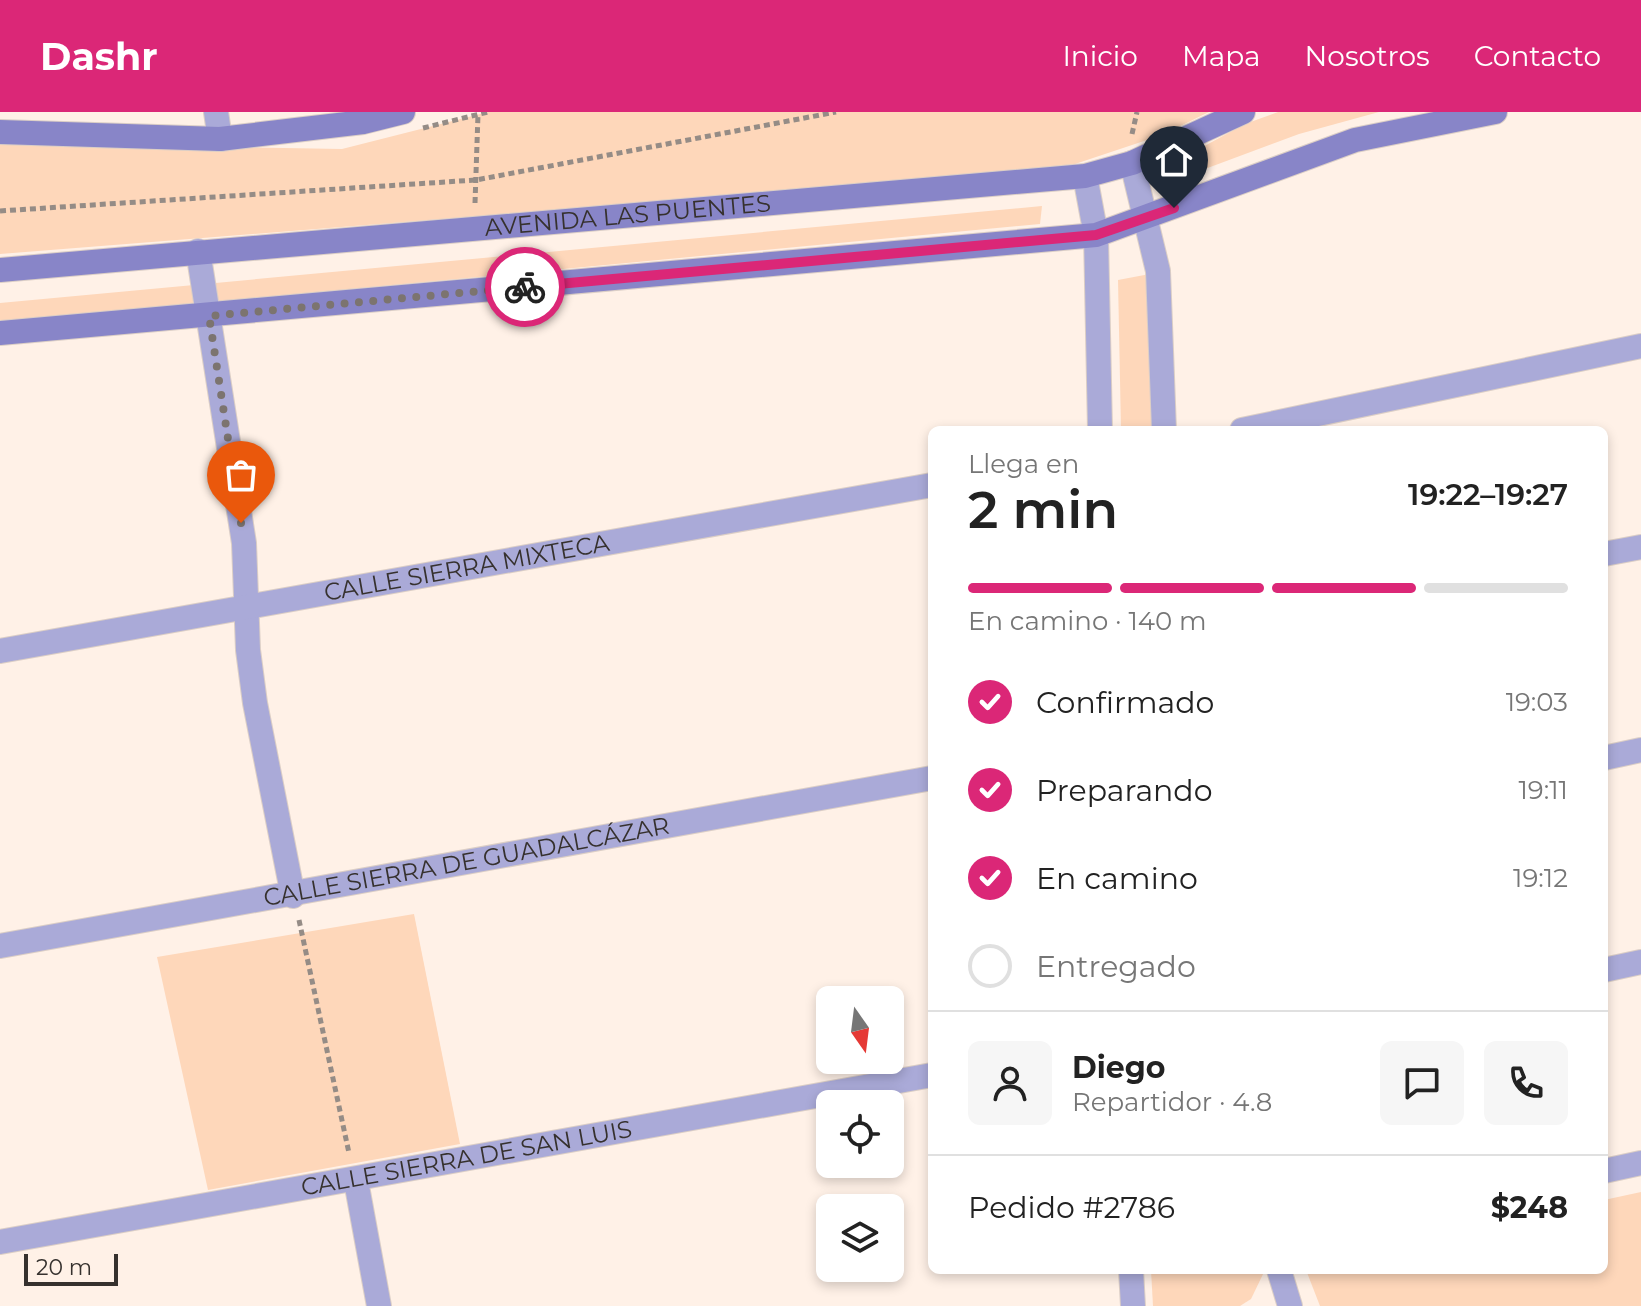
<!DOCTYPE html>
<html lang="es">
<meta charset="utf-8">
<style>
:root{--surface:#fff;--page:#f6f6f6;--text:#222;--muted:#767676;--line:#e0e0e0;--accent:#db2777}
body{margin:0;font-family:Montserrat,sans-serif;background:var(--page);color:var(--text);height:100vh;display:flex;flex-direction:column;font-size:30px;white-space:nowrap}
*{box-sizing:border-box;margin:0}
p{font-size:26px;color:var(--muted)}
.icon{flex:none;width:44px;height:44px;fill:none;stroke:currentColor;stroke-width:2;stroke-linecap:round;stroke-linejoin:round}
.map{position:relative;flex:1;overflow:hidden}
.drawer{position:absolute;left:928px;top:314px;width:680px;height:848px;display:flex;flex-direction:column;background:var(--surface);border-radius:12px;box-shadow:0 4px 12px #0003}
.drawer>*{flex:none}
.needle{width:52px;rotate:166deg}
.tools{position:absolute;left:816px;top:874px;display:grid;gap:16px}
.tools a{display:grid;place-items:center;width:88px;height:88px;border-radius:12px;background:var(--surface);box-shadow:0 4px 12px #0003;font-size:40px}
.scale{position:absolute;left:24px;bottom:20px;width:94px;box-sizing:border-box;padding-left:8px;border:4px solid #36312e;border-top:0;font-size:22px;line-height:28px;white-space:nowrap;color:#36312e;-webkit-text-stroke:6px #fff1e7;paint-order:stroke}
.pin{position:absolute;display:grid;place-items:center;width:68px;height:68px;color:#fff;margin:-82px -34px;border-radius:50% 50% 50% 0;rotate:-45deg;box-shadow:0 0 8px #0007}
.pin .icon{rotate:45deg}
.courier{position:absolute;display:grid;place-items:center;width:80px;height:80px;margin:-40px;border:6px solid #db2777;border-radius:50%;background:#fff;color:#222;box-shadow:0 2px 10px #0007}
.summary em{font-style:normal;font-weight:600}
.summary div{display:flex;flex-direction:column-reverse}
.summary{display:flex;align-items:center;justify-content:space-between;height:136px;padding:0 40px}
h1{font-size:52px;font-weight:600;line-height:60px}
.bar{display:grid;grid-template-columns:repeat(4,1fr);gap:12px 8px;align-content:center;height:96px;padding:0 40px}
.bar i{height:10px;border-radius:6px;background:var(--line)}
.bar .on{background:var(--accent)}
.bar p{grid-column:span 4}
.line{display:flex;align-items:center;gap:20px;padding:0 40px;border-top:2px solid var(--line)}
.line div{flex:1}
.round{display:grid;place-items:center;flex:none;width:84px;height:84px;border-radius:12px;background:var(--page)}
ol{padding:0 40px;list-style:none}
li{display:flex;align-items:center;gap:24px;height:88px}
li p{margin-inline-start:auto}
li .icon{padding:8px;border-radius:50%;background:var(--accent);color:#fff;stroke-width:4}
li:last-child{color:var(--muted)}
li i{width:44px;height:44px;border:4px solid var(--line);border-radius:50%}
header{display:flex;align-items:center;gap:48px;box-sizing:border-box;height:112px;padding:0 40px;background:var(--accent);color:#fff}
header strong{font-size:38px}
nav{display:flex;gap:44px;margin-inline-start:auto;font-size:28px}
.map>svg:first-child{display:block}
.green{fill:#fed7ba}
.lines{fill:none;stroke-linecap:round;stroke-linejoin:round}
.street-casing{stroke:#dbcec6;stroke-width:26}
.secondary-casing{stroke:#dbcec6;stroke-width:26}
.path{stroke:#958c86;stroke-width:5;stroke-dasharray:6 4;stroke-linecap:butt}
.street{stroke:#aaaad8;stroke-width:24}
.secondary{stroke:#8885c8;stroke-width:24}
.done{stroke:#7c746f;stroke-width:8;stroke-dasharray:0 14.4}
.route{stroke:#db2777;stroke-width:10}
.labels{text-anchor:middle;stroke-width:6;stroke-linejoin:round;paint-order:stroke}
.street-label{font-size:24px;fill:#36312e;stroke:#fff1e7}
</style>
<header>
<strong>Dashr</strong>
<nav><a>Inicio</a><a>Mapa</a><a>Nosotros</a><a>Contacto</a></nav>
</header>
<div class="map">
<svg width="1641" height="1194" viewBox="0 0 1641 1194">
<rect width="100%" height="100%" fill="#fff1e7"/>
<g class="green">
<polygon points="488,0 1209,0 1162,23 1075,52 922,69 0,142 0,31 342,37"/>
<polygon points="1278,0 1379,0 1299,22 1162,73 1158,61 1162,57 1245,12"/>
<polygon points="1042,94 1040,112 0,210 0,191"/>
<polygon points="1155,161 1157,318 1121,318 1118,168"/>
<polygon points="414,802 460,1032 208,1078 157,845"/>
<polygon points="1641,1080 1641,1194 1320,1194 1306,1158 1604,1158 1604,1088"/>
<polygon points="1151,1158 1265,1158 1251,1187 1240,1194 1153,1194"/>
</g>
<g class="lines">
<g class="street-casing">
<g id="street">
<polyline points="216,0 220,27"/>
<polyline points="1132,51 1158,159 1164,318"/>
<polyline points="1085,64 1096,123 1100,318"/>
<polyline points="198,139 244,431 248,538 255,591 293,784"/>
<polyline points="1242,318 1641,234"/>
<polyline points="1604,442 1641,435"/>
<path id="s1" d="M0,539L932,373"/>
<polyline points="1604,646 1641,638"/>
<path id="s2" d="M0,834L932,666"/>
<polyline points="1604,858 1641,850"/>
<polyline points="1604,1059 1641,1051"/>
<polyline points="356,1069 379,1194"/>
<path id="s3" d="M0,1130L932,963"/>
<polyline points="1131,1158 1133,1194"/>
<polyline points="1279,1158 1290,1194"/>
</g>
</g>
<g class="secondary-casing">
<g id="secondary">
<polyline points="0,20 220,27 363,10 403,0"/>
<path id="s4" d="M0,158L1085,64L1132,51L1243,0"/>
<polyline points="0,221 1096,123 1355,28 1495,0"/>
</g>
</g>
<g class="path">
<polyline points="423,16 488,0"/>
<polyline points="1132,22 1137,0"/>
<polyline points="475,91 478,2"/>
<polyline points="0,99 476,68 836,0"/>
<polyline points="299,808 349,1041"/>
</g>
<use href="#street" class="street"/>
<use href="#secondary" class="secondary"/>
</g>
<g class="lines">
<polyline class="done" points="241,411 209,204 525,175"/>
<polyline class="route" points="525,175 1096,123 1174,96"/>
</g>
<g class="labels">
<g class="street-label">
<text dy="8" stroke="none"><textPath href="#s4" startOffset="630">AVENIDA LAS PUENTES</textPath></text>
<text dy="8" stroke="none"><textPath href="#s1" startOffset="474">CALLE SIERRA MIXTECA</textPath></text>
<text dy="8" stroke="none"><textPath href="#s2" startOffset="474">CALLE SIERRA DE GUADALCÁZAR</textPath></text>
<text dy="8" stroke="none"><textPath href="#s3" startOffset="474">CALLE SIERRA DE SAN LUIS</textPath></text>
</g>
</g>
</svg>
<div class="tools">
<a><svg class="needle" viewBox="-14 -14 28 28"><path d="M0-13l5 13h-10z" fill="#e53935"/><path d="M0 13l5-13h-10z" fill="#767676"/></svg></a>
<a><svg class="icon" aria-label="locate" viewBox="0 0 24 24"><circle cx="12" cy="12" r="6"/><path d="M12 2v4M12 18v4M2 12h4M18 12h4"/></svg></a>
<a><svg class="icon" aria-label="layers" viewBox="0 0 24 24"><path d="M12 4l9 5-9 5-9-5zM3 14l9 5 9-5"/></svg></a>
</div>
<div class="scale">20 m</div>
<div class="pin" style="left:241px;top:411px;background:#ea580c"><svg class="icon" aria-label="bag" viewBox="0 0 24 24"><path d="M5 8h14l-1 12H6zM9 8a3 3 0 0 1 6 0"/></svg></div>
<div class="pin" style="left:1174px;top:96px;background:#1f2937"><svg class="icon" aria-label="home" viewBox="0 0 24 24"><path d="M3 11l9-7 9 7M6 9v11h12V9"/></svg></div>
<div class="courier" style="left:525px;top:175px"><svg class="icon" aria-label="bike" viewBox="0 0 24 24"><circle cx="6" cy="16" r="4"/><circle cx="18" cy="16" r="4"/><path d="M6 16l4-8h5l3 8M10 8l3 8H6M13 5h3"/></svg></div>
<section class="drawer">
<div class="summary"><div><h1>2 min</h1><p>Llega en</p></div><em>19:22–19:27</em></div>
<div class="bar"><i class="on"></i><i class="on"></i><i class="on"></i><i></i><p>En camino · 140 m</p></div>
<ol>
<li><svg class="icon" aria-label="check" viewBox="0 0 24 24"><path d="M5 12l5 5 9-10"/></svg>Confirmado<p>19:03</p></li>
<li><svg class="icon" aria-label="check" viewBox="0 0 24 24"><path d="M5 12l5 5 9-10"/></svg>Preparando<p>19:11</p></li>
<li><svg class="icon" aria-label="check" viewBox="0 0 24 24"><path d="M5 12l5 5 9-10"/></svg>En camino<p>19:12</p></li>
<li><i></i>Entregado</li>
</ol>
<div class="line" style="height:144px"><a class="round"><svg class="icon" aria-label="person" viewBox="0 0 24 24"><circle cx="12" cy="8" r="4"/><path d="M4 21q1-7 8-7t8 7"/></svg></a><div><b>Diego</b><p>Repartidor · 4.8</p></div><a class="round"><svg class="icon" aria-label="chat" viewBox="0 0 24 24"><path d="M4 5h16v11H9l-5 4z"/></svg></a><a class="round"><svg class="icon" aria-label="phone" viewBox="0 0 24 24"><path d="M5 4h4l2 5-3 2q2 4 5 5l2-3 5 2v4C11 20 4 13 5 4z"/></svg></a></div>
<div class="line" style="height:104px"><div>Pedido #2786</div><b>$248</b></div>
</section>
</div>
